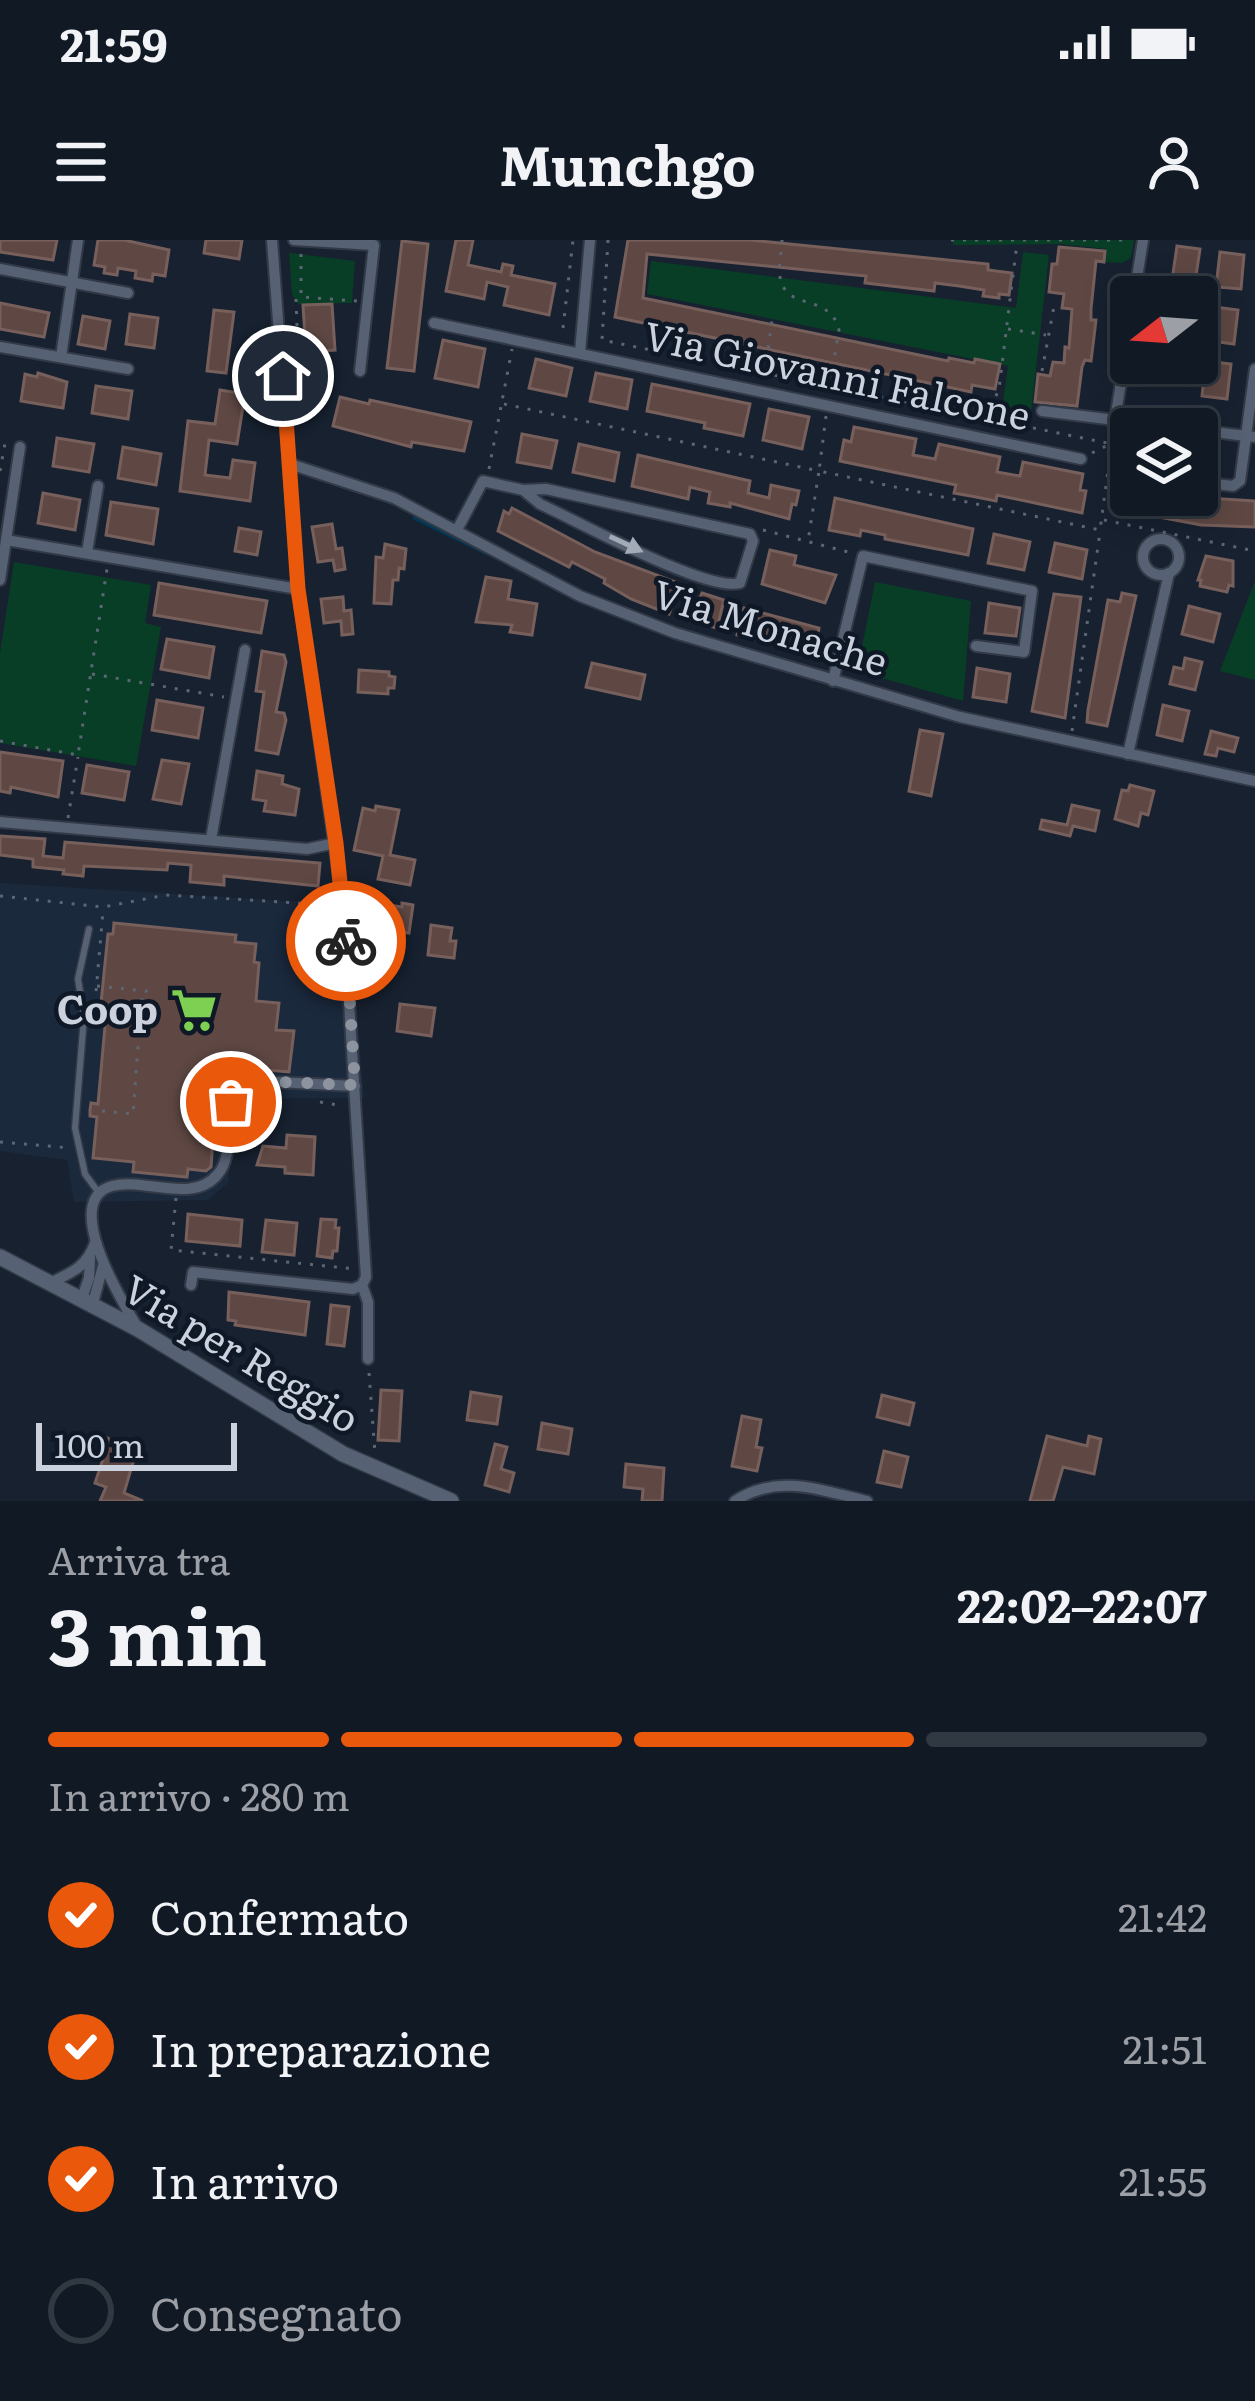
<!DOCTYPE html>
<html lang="it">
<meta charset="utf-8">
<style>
:root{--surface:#111924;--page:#1e2631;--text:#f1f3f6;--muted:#9ca0a6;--line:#303841;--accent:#ea580c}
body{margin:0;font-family:Literata,serif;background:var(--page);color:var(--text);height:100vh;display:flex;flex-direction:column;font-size:45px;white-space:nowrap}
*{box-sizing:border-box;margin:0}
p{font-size:39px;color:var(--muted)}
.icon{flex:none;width:66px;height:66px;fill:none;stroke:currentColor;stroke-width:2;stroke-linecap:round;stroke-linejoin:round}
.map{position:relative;height:1261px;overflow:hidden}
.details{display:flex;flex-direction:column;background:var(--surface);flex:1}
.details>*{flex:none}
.needle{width:78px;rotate:253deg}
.tools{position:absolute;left:1110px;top:36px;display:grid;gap:24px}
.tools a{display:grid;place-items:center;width:108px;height:108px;border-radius:12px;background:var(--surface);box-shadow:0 6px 30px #0003,0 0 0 3px var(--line);font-size:60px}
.scale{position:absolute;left:36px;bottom:30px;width:201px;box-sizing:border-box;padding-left:12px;border:6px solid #ccd2dd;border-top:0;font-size:33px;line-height:42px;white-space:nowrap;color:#ccd2dd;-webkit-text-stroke:9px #0e1826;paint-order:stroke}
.pin{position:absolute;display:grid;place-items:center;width:102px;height:102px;color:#fff;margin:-51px;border:6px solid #fff;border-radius:50%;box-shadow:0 3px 12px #0007}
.courier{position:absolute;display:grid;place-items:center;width:120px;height:120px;margin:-60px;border:9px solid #ea580c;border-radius:50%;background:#fff;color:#222;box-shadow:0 3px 15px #0007}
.headline em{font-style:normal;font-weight:700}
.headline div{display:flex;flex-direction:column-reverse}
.headline{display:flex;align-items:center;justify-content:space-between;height:204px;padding:0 48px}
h1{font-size:78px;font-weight:700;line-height:90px}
.bar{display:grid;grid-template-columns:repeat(4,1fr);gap:18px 12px;align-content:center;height:144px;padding:0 48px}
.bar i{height:15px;border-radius:9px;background:var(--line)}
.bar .on{background:var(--accent)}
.bar p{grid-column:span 4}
ol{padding:0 48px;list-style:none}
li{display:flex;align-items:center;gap:36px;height:132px}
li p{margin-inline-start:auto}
li .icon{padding:12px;border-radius:50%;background:var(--accent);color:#fff;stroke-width:4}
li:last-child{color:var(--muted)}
li i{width:66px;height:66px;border:6px solid var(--line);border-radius:50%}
.status{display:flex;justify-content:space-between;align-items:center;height:84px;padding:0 60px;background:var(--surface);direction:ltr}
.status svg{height:33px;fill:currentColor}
header{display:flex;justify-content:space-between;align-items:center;height:156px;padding:0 48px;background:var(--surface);font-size:54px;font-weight:700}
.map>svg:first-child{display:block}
.built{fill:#1b293d}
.green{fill:#083e26}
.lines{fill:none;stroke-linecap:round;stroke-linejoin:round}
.stream{stroke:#013857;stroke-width:4.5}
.building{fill:#5f4844;stroke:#775f5b;stroke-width:3}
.service-casing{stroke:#333a47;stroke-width:9}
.minor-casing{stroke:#333a47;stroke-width:14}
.secondary-casing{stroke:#333a47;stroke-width:18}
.path{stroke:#5d6673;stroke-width:3;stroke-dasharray:3 9;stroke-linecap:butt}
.service{stroke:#566274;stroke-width:6}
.minor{stroke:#566274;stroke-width:10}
.secondary{stroke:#566274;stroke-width:15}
.oneway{fill:#a3abb8}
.done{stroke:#8d94a0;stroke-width:12;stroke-dasharray:0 21.6}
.route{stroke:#ea580c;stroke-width:15}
.labels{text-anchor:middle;stroke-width:9;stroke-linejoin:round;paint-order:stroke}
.street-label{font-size:39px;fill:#ccd2dd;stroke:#0e1826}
.poi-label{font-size:39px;font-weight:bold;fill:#ccd2dd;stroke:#0e1826;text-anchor:end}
</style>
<div class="status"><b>21:59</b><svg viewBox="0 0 49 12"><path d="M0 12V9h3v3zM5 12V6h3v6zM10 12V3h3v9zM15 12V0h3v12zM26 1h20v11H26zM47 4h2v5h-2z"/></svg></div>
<header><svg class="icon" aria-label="menu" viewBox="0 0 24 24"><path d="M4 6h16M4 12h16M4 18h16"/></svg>Munchgo<svg class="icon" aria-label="person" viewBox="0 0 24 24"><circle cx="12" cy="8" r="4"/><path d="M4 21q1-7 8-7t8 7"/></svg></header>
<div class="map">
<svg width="1255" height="1261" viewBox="0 0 1255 1261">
<rect width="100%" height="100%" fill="#172130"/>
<polygon class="built" points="0,643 348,665 364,858 235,859 228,943 208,960 74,962 67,920 0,911"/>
<g class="green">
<polygon points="953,0 1134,0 1131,18 1122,23 1105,22 1106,9 1060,4 953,5"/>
<polygon points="1023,12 1049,15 1030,181 1001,177 1008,126 647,54 651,21 1016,68"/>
<polygon points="289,13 355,21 352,63 298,64 292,54"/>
<polygon points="14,322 151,345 145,383 161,387 136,526 0,503 0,413"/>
<polygon points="1255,341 1255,440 1220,431"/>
<polygon points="875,342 971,361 963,461 857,431"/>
</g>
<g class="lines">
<polyline class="stream" points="415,278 487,313"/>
</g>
<g class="building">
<polygon points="0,0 57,0 53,20 0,12"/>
<polygon points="98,0 124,0 169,10 165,36 153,34 152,41 135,38 136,31 118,28 117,35 104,33 105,27 94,25"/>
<polygon points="206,0 242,0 239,19 204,13"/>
<polygon points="456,0 473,0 468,25 501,32 503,24 513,26 511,35 555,44 549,75 504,65 508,47 487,42 484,59 446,51"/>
<polygon points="628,0 750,0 988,24 988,30 1012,33 1009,55 999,54 999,58 983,56 984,50 959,46 935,43 934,51 865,43 866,36 647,14 643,58 948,121 949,118 974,123 975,119 1000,124 995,149 972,145 971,152 615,77"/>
<polygon points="402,1 428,4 414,131 387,128"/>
<polygon points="1177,6 1200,9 1195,43 1172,40"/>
<polygon points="1059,7 1105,11 1104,22 1096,21 1091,69 1091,80 1096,80 1094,97 1091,121 1085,120 1082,127 1077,166 1035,162 1038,134 1050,136 1053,122 1064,123 1065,107 1069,108 1072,69 1062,68 1064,54 1049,52 1052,24 1057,24"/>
<polygon points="1220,12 1244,15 1241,49 1216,47"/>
<polygon points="0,63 49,73 44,97 0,89"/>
<polygon points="332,64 335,110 306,112 303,65"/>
<polygon points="1215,67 1238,70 1234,104 1211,101"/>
<polygon points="214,70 234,72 226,133 207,131"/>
<polygon points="130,74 158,78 154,108 126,104"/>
<polygon points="83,76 110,81 105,109 78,104"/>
<polygon points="443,100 485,109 478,147 435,138"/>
<polygon points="536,119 572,128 566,156 529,148"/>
<polygon points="1206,121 1231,124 1227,159 1202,156"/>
<polygon points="38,133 67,142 63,168 21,161 25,134 37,137"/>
<polygon points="596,133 632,140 627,169 590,161"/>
<polygon points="652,144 750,164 743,196 704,188 705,183 647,171"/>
<polygon points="96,146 132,151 128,179 92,173"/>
<polygon points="220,150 245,154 237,204 209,200 205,235 230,238 233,220 255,223 250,261 180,251 188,181 215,184"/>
<polygon points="340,157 369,164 370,160 471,182 464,211 412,202 411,207 333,186"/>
<polygon points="769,169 809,177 802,209 763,200"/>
<polygon points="854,187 916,199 913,215 935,219 939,204 1000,217 997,232 1020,236 1023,222 1083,234 1080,250 1086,251 1082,273 997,255 996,261 976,257 954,253 956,245 840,221 844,200 851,202"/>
<polygon points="522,194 557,201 551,228 517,222"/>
<polygon points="57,198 94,204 89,232 53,226"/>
<polygon points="579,204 619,213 614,241 573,232"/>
<polygon points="123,207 161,214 156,245 118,238"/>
<polygon points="638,215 750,241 748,253 769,258 771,245 799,251 796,265 792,264 789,279 730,263 730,267 708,263 710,252 690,247 688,259 632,246"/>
<polygon points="43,253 80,260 75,290 38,283"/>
<polygon points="1161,255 1255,261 1255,287 1201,285 1159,277"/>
<polygon points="835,258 973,289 968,315 885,299 885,295 861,290 860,296 829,290"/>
<polygon points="111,262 158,269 153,304 106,295"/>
<polygon points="512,268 595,312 681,344 669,374 631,359 604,343 605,339 572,322 569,327 498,291 504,271 509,274"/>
<polygon points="332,284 336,309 342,308 345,329 335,331 333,320 318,322 312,287"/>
<polygon points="239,288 261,292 257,315 235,311"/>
<polygon points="994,294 1030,302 1024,330 988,323"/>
<polygon points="1055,303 1087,310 1082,339 1049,332"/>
<polygon points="385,304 406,309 404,329 399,328 398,340 393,340 391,364 374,363 376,317 383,318"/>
<polygon points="770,310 796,316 794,325 836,335 825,363 762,344"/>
<polygon points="1206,316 1233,321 1233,346 1229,345 1227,352 1200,346 1201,340 1198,340"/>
<polygon points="486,337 511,341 508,359 537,364 532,395 510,392 512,385 476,382"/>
<polygon points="159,343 267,361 261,393 154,375"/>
<polygon points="702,353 724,360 717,388 690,380"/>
<polygon points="1122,353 1136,356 1107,486 1087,482 1088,470 1108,360 1120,362"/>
<polygon points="1054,354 1081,357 1065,478 1032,471"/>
<polygon points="343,357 344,371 351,370 353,394 342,395 341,381 324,383 321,359"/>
<polygon points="989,363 1020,368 1016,396 985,393"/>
<polygon points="1189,366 1220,374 1213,402 1182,394"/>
<polygon points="744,368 819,388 814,417 799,413 800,410 737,395"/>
<polygon points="167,399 214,407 209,438 161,429"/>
<polygon points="262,411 284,415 286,422 276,472 284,473 286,480 278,514 256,510 264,452 256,451"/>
<polygon points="1185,418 1202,422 1195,450 1170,444 1174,427 1183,429"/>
<polygon points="592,423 645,435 640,459 586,447"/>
<polygon points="977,428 1010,434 1006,462 973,457"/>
<polygon points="359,430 389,432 389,436 395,437 394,448 388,448 388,454 358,452"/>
<polygon points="157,460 203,468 198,498 152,490"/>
<polygon points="1163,465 1189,471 1182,501 1157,495"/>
<polygon points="920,490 943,494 931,556 909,551"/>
<polygon points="1211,491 1238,498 1234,512 1218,508 1216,516 1205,514"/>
<polygon points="0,512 63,521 58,557 11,547 10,553 0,551"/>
<polygon points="162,520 189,524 181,564 153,559"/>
<polygon points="87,525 129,532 124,560 82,553"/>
<polygon points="257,531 283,536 282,544 299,549 295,575 264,571 266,561 253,559"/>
<polygon points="1130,545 1154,551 1148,575 1141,573 1138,586 1115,579 1122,550 1128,551"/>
<polygon points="1072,565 1099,571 1095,591 1073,586 1070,596 1040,589 1042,580 1067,585"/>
<polygon points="376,566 399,570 390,615 415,620 410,645 378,639 383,616 354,610 363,568 375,571"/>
<polygon points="0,596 45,599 43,616 63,618 65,602 320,623 318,646 224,636 224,645 190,642 191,625 168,623 167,630 84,626 83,636 63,634 64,630 33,627 33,619 0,615"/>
<polygon points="362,661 402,667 402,663 413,665 409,693 394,691 395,684 360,679"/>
<polygon points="114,683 236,695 235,702 256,704 254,722 259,723 256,761 279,763 276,790 294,791 289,832 230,827 230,833 218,832 211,927 206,931 188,929 187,937 133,932 134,922 93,918 97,877 90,876 90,870 91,863 98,864 107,764 101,763 108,694 113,694"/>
<polygon points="431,685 452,688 450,701 456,701 454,718 428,715"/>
<polygon points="400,764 435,768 431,796 397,791"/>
<polygon points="287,895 315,897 313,935 285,933 285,927 257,925 263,906 286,908"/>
<polygon points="188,974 242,980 240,1006 186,1001"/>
<polygon points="321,979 336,980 335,988 339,988 337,1011 333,1011 332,1018 317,1016"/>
<polygon points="266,980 297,983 294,1015 262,1012"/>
<polygon points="229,1052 309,1062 305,1095 235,1085 236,1081 228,1080"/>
<polygon points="331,1065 349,1067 344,1106 327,1104"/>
<polygon points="381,1150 402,1151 399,1201 378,1200"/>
<polygon points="471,1152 501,1157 497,1184 467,1180"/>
<polygon points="882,1155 914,1163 909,1185 877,1177"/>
<polygon points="742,1176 761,1180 756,1207 762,1208 757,1231 732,1226"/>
<polygon points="542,1183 572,1189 568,1214 538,1209"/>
<polygon points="1047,1196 1087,1206 1089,1196 1101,1199 1094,1234 1063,1227 1053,1261 1030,1261"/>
<polygon points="104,1197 137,1209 124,1253 143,1261 100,1261 106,1247 95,1243 103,1219 97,1217"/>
<polygon points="495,1204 507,1207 501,1229 514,1233 509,1252 485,1245"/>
<polygon points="884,1211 908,1217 901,1247 877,1242"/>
<polygon points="626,1224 664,1228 662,1261 642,1261 643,1249 624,1247"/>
</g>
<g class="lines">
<g class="service-casing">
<polyline id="service" points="89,689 78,739 84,777 75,888 85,934 99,953"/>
</g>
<g class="minor-casing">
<g id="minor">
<polyline points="272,0 298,349 343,666 366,1037 362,1045 368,1062 368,1119"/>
<polyline points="294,0 374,5 360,131"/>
<polyline points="0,29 128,53"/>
<polyline points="1134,57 1143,0"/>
<polyline points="1131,79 1115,180 1185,189"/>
<polyline points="434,83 1081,219"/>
<polyline points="0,107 128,129"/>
<polyline points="580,112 590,0"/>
<polyline points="61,117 78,0"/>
<polyline points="1042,171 1115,180"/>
<polyline points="1197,190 1255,197"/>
<polyline points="290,224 394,258 580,356 675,393 960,477 1255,541"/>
<polyline points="1197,242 1233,246 1240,241 1255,129"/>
<path d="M457,290L483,241L523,250L546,249L750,294L753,301L740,343C708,353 577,281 540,264L523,250"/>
<circle cx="1161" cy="317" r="18"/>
<polyline points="6,300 298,349"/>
<polyline points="87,312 98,246"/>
<polyline points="0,340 20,207"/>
<polyline points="833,441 863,316 1032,351 1024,412 976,406"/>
<polyline points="1128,514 1169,333"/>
<polyline points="0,582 307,609 336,603"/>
<polyline points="211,599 245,410"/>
<path d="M52,1042C73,1032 87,1026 95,1003"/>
<polyline points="191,1045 193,1032 353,1049 362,1045"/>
<polyline points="82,1058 89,1038 90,1018"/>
<polyline points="93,1063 103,1026"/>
<path d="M136,1085C122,1061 60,960 112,946C143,937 193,965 218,934C235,914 225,872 240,846L257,841L355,846"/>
<path d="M735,1261C778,1233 820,1250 867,1261"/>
</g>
</g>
<g class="secondary-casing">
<polyline id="secondary" points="0,1017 138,1089 343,1214 451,1261"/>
</g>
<g class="path">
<polyline points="608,0 602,100 1112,204"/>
<path d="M782,0C782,12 777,29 781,41C789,71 830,53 839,90L828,154"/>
<polyline points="951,0 1124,0"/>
<polyline points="301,14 301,57 357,61"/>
<polyline points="563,88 573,0"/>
<polyline points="1008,89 1046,95"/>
<polyline points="1042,131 1055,61"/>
<polyline points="765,132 772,80"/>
<polyline points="299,146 296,58 301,57"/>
<polyline points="504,164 819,231 808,301"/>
<polyline points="991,167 999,149 1017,3"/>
<polyline points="826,176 819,231 1100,290 1113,193"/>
<polyline points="1092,213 1110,204"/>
<polyline points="489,229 512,109"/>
<polyline points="0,231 5,203"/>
<polyline points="1104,280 1255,311"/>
<polyline points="763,290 852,313"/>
<polyline points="92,434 224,457"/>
<polyline points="1072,491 1100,292"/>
<polyline points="0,501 78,515 107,329"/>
<polyline points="68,578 78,517"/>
<polyline points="0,656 103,667 166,655 332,665"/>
<polyline points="97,746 155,752"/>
<polyline points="94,775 103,671"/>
<polyline points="320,862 343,866"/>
<polyline points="102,871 133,874 142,750"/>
<polyline points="0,902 70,908"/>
<polyline points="176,958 171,1010 355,1029"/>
<polyline points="369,1133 375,1213"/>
</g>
<use href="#service" class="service"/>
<use href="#minor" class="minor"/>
<use href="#secondary" class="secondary"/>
</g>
<defs><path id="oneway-solid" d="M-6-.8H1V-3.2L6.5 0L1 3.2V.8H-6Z" transform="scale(3)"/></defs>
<use class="oneway" href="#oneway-solid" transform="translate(626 304) rotate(25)"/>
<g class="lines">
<polyline class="done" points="231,862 240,846 257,841 355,845 346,701"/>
<polyline class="route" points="283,136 298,349 336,603 346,701"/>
</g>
<defs>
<g id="supermarket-bare" transform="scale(3.6)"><path d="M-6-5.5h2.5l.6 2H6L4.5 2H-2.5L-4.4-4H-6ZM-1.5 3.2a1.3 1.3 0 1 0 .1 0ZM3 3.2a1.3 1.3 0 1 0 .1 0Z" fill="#7ed053" stroke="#0e1826" stroke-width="2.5" paint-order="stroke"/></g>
</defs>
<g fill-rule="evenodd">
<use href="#supermarket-bare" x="194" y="770"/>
</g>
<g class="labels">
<g class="street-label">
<text transform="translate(837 136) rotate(12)" y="14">Via Giovanni Falcone</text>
<text transform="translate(770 388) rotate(17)" y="14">Via Monache</text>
<text transform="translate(241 1114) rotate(31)" y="14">Via per Reggio</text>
</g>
<g class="poi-label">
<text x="158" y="784">Coop</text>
</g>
</g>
</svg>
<div class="tools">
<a><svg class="needle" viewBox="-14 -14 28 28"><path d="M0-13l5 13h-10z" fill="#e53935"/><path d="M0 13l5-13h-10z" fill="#9ca0a6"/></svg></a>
<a><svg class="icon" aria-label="layers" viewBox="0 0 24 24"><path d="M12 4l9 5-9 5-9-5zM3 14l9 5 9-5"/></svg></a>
</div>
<div class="scale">100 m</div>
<div class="pin" style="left:231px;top:862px;background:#ea580c"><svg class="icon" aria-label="bag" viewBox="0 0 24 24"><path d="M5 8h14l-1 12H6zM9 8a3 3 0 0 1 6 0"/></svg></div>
<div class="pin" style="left:283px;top:136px;background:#1f2937"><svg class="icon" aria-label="home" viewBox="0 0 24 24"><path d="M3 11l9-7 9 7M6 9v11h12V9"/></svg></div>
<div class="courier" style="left:346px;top:701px"><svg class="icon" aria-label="bike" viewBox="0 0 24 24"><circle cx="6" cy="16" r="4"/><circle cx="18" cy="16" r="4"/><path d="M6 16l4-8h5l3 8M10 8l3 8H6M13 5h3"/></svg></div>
</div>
<section class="details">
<div class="headline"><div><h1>3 min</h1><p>Arriva tra</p></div><em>22:02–22:07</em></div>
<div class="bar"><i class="on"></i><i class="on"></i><i class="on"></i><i></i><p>In arrivo · 280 m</p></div>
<ol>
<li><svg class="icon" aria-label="check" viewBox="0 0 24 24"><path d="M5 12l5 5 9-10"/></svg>Confermato<p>21:42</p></li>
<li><svg class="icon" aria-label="check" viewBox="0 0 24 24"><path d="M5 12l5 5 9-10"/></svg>In preparazione<p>21:51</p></li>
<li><svg class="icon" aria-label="check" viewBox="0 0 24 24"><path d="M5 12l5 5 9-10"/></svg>In arrivo<p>21:55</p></li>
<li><i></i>Consegnato</li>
</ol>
</section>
